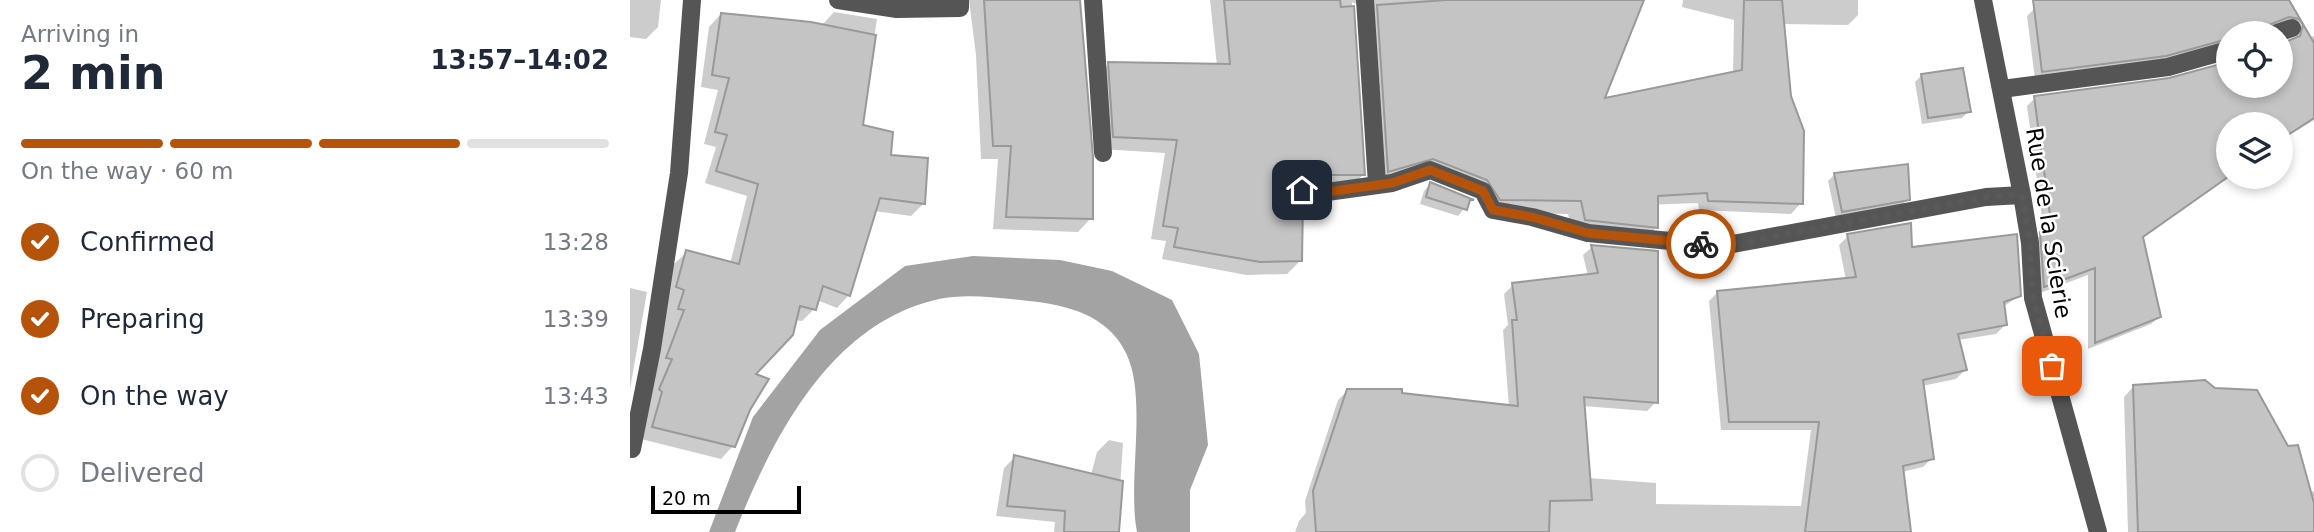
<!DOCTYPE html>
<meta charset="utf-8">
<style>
:root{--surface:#fff;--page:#f6f6f7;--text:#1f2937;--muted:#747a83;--line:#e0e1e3;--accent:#b45309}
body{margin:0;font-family:"DejaVu Sans",sans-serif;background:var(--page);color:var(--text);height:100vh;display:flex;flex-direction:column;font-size:26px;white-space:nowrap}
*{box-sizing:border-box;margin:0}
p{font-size:23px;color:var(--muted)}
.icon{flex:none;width:38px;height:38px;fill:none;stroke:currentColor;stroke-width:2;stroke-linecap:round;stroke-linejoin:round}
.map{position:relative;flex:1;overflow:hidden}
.panel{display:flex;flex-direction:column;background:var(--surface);width:630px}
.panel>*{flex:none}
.controls{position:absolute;left:1586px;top:21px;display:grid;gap:14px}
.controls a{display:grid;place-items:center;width:77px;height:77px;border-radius:50%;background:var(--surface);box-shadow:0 4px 10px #0003;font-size:35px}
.scale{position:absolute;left:21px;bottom:18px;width:150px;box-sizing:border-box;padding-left:7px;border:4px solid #000;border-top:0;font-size:19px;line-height:24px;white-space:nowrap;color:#000;-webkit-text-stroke:5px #fff;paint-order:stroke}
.pin{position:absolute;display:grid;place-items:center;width:60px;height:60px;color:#fff;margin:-30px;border-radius:14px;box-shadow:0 4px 10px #0006}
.courier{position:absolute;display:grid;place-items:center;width:70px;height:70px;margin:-35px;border:5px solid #b45309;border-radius:50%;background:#fff;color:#222;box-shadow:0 2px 9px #0007}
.summary em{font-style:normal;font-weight:700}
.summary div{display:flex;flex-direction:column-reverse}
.summary{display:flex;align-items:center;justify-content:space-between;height:119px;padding:0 21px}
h1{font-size:46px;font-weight:700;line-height:52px}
.bar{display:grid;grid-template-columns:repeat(4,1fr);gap:10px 7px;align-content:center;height:84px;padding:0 21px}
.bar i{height:9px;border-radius:5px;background:var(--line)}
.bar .on{background:var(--accent)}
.bar p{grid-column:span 4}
ol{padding:0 21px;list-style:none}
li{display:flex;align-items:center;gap:21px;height:77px}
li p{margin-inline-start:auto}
li .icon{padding:7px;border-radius:50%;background:var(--accent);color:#fff;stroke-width:4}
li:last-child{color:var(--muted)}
li i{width:38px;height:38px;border:4px solid var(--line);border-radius:50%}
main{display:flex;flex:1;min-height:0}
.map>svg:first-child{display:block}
.water{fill:#a3a3a3}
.shadow{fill:#0003}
.building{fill:#c4c4c4;stroke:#999;stroke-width:2}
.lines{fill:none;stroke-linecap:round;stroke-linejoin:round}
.minor{stroke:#555;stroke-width:18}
.done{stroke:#595959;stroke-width:7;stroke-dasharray:0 12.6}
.route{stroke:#b45309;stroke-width:9}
.labels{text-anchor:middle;stroke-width:5;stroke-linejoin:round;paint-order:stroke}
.street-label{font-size:23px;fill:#000;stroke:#fff}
</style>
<main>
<section class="panel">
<div class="summary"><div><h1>2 min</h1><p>Arriving in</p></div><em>13:57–14:02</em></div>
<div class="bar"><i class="on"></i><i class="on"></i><i class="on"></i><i></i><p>On the way · 60 m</p></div>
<ol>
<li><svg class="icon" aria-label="check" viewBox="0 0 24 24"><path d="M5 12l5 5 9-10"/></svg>Confirmed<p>13:28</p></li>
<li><svg class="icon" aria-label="check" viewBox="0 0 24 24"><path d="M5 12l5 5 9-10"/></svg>Preparing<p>13:39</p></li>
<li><svg class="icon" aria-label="check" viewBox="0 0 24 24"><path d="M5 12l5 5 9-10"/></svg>On the way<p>13:43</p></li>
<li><i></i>Delivered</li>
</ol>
</section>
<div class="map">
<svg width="1684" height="532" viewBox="0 0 1684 532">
<rect width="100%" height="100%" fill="#fff"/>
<path class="water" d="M343,256L430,260L482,271L542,300L569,354L578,445L560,490V532H507C497,481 518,398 496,353C478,315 437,305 399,301C371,298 336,293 309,299C200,323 143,437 105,532H79L123,417L190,330L275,266Z"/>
<g class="shadow">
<polygon points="0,0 31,0 28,27 16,39 0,37"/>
<polygon points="339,0 448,0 461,218 448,232 363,229 368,159 351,159 346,55"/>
<polygon points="580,0 992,0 972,101 1026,228 1013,241 942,233 938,214 857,212 844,193 789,172 745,184 731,6 722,2 733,175 720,188 661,188 670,261 657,274 616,275 532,259 536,241 521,239 535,153 471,149 466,77 479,64 587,66"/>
<polygon points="1053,0 1228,0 1228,15 1218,25 1152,24 1171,203 1161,214 1069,210 1068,203 1016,205 1103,74 1104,20 1052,7"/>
<polygon points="1458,0 1657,0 1679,38 1684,36 1684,120 1650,141 1650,124 1598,124 1598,177 1511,238 1529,317 1521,324 1458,349 1458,275 1407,294 1403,241 1414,233 1397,106 1405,98 1598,86 1650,86 1666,39 1663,27 1650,24 1634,29 1635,33 1598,33 1598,49 1527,63 1405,79 1397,16 1405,8"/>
<polygon points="204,12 247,19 231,126 294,203 281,216 244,211 219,295 207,308 187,300 184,309 172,321 165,320 123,375 119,409 103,446 91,459 7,438 30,310 44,264 57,252 100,264 117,196 75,183 86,147 74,144 88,90 71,87 79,27 91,14 192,25"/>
<polygon points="1292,75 1339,111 1332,118 1292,124 1285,82"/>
<polygon points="1205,174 1278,199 1271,206 1206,218 1198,181"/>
<polygon points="800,184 841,200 828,216 790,204 794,191"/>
<polygon points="1218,236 1281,249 1390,295 1373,307 1375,325 1366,334 1328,340 1335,370 1326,379 1292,386 1302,458 1293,467 1272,472 1279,532 665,532 669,521 676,513 675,501 708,400 717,391 879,407 873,330 878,325 874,294 883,285 958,276 953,255 962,247 1026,402 1017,411 953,406 959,478 1026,483 1026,504 1171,506 1181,430 1091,430 1079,301 1088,292 1216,280 1209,245"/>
<polygon points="0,288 17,292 0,389"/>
<polygon points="1504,386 1584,390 1679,493 1684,491 1684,532 1498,532 1494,397"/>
<polygon points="479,440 493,443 487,532 424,532 425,522 366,516 374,468 385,457 461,475 467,452"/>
</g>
<g class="building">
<polygon points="354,0 450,0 463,157 463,219 376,217 381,146 363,146"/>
<polygon points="594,0 710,0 711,7 724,6 735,175 673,175 673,179 663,183 662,195 673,201 672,261 630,262 544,247 548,228 533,226 547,140 483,137 478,62 600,64"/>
<polygon points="816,0 1014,0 975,98 1112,70 1114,0 1152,0 1161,96 1174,131 1173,204 1078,201 1077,193 1028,196 1028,228 955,220 951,201 870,200 857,180 803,159 758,172 747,5"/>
<polygon points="1403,0 1659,0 1684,43 1684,118 1650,140 1650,124 1598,124 1598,177 1513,237 1531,317 1465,343 1465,268 1414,287 1410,232 1422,230 1404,96 1539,78 1598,62 1598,86 1650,86 1650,44 1670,36 1673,25 1669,19 1659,17 1639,25 1636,33 1598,33 1598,39 1536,56 1412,72"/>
<polygon points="91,13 181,22 246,35 233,125 263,132 261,155 298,158 295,204 250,198 220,296 193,286 186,310 170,306 163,335 126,374 139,379 120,410 105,447 22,427 32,392 29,389 42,359 36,358 54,310 48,309 54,290 46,287 56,250 109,264 128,184 86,171 97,135 85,132 99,78 82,75"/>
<polygon points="1333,68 1341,112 1298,118 1291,74"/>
<polygon points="1278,164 1280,200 1212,212 1204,173"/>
<polygon points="800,182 844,200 840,200 837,210 796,197"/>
<polygon points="1281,223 1282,247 1387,234 1391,296 1374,302 1377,325 1328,334 1337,370 1293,380 1304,459 1273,466 1281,532 1175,532 1189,422 1099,422 1087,291 1226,277 1217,234"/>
<polygon points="961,245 1028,251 1028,403 954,397 962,500 920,501 919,532 686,532 683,491 717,389 772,389 772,393 888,406 882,320 887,320 882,283 968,273"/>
<polygon points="1575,380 1585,388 1627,390 1658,446 1668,445 1684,503 1684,532 1508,532 1503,385"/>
<polygon points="384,455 493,481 489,532 434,532 435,511 377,506"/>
</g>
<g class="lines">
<g class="minor">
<polyline points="208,0 267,9 330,8 330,0"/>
<polyline points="463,0 473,153"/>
<polyline points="735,0 747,184"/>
<polyline points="1353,0 1392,195 1400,243 1403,298 1468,532"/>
<polyline points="1647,33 1662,28"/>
<polyline points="1372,89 1538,67 1598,50"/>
<polyline points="672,190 697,192 762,183 800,170 853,191 863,210 902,217 958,233 1092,246 1356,197 1392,195"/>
<polyline points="2,449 22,349 49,173 62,0"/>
</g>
</g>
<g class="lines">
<polyline class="done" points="1071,244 1091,246 1356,197 1392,195 1400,243 1403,298 1422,366"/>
<polyline class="route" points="672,190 697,192 762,183 800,170 853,191 863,210 902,217 958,233 1071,244"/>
</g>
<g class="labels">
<g class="street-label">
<text transform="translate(1419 223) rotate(81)" y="8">Rue de la Scierie</text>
</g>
</g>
</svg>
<div class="controls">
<a><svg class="icon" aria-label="locate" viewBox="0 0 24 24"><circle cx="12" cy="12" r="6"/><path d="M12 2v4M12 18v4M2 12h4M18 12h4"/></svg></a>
<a><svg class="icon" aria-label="layers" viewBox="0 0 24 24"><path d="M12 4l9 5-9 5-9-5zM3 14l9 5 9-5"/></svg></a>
</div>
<div class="scale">20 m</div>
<div class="pin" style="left:1422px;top:366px;background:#ea580c"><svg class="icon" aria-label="bag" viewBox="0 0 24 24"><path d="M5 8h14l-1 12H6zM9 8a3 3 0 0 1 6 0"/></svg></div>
<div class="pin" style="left:672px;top:190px;background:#1f2937"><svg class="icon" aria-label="home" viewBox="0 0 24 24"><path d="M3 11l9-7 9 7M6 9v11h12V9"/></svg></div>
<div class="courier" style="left:1071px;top:244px"><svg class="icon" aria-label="bike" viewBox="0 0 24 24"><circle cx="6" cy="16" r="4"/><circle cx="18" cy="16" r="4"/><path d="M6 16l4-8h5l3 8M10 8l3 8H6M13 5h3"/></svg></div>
</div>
</main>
